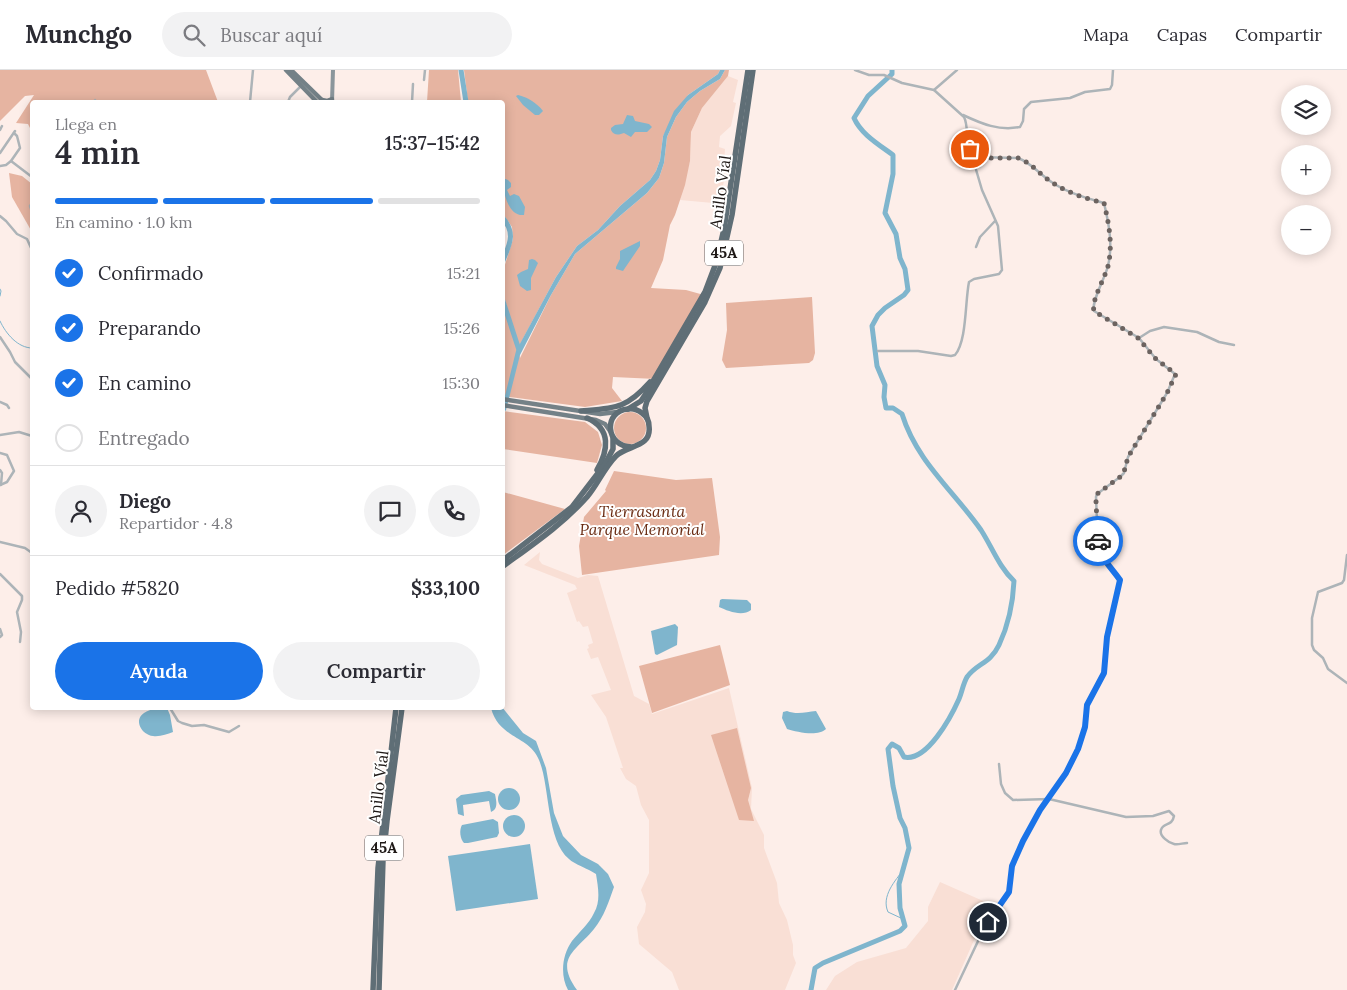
<!DOCTYPE html>
<html lang="es">
<meta charset="utf-8">
<style>
:root{--surface:#fff;--page:#f2f2f3;--text:#2b2b33;--muted:#7c7c81;--line:#e1e1e2;--accent:#1a73e8}
body{margin:0;font-family:Lora,serif;background:var(--page);color:var(--text);height:100vh;display:flex;flex-direction:column;font-size:19px;white-space:nowrap}
*{box-sizing:border-box;margin:0}
p{font-size:16px;color:var(--muted)}
.icon{flex:none;width:28px;height:28px;fill:none;stroke:currentColor;stroke-width:2;stroke-linecap:round;stroke-linejoin:round}
.map{position:relative;flex:1;overflow:hidden}
.panel{position:absolute;left:30px;top:30px;width:475px;height:610px;display:flex;flex-direction:column;background:var(--surface);border-radius:5px;box-shadow:0 2px 12px #0003}
.panel>*{flex:none}
.controls{position:absolute;left:1281px;top:15px;display:grid;gap:10px}
.controls a{display:grid;place-items:center;width:50px;height:50px;border-radius:50%;background:var(--surface);box-shadow:0 2px 12px #0003;font-size:25px}
.pin{position:absolute;display:grid;place-items:center;width:42px;height:42px;color:#fff;margin:-21px;border:2px solid #fff;border-radius:50%;box-shadow:0 1px 5px #0007}
.courier{position:absolute;display:grid;place-items:center;width:50px;height:50px;margin:-25px;border:4px solid #1a73e8;border-radius:50%;background:#fff;color:#222;box-shadow:0 1px 6px #0007}
.summary em{font-style:normal;font-weight:600}
.summary div{display:flex;flex-direction:column-reverse}
.summary{display:flex;align-items:center;justify-content:space-between;height:85px;padding:0 25px}
h1{font-size:32px;font-weight:600;line-height:38px}
.bar{display:grid;grid-template-columns:repeat(4,1fr);gap:8px 5px;align-content:center;height:60px;padding:0 25px}
.bar i{height:6px;border-radius:4px;background:var(--line)}
.bar .current{background:var(--accent)}
.bar p{grid-column:span 4}
.line{display:flex;align-items:center;gap:12px;padding:0 25px;border-top:1px solid var(--line)}
.line div{flex:1}
.round{display:grid;place-items:center;flex:none;width:52px;height:52px;border-radius:26px;background:var(--page)}
ol{padding:0 25px;list-style:none}
li{display:flex;align-items:center;gap:15px;height:55px}
li p{margin-inline-start:auto}
li .icon{padding:5px;border-radius:50%;background:var(--accent);color:#fff;stroke-width:4}
li:last-child{color:var(--muted)}
li i{width:28px;height:28px;border:2px solid var(--line);border-radius:50%}
.cta{display:flex;gap:10px;margin-top:auto;padding:10px 25px}
.cta a{flex:1;height:58px;border-radius:30px;background:var(--accent);color:#fff;font-size:20px;font-weight:600;line-height:58px;text-align:center}
.cta a+a{background:var(--page);color:var(--text)}
header{display:flex;align-items:center;gap:30px;box-sizing:border-box;height:70px;padding:0 25px;background:var(--surface);border-bottom:1px solid var(--line)}
header strong{font-size:24px}
nav{display:flex;gap:28px;margin-inline-start:auto;font-size:18px}
.search{width:350px;height:45px;background:var(--page);display:flex;align-items:center;gap:12px;box-sizing:border-box;padding:0 18px;border-radius:28px;color:var(--muted);font-size:19px}
.map>svg:first-child{display:block}
.built{fill:#f9dfd5}
.green{fill:#e6b4a1}
.water{fill:#7fb5cd}
.lines{fill:none;stroke-linecap:round;stroke-linejoin:round}
.stream{stroke:#7fb5cd;stroke-width:1}
.river{stroke:#7fb5cd;stroke-width:5}
.street{stroke:#adb4b8;stroke-width:2.5}
.secondary{stroke:#8b969c;stroke-width:4}
.primary{stroke:#748187;stroke-width:4.5}
.highway{stroke:#5f6e76;stroke-width:5.5}
.done{stroke:#6c6360;stroke-width:5;stroke-dasharray:0 9}
.route{stroke:#1a73e8;stroke-width:6}
.labels{text-anchor:middle;stroke-width:4;stroke-linejoin:round;paint-order:stroke}
.shield{fill:#fff;stroke:#625d5c;stroke-width:1}
.shield-label{font-size:15px;font-weight:bold;fill:#1e1816}
.street-label{font-size:16px;fill:#1e1816;stroke:#fff}
.park-label{font-size:16px;font-style:italic;fill:#6a2c13;stroke:#fff}
</style>
<header>
<strong>Munchgo</strong>
<div class="search"><svg class="icon" aria-label="search" viewBox="0 0 24 24"><circle cx="10" cy="10" r="6"/><path d="M15 15l6 6"/></svg>Buscar aquí</div>
<nav><a>Mapa</a><a>Capas</a><a>Compartir</a></nav>
</header>
<div class="map">
<svg width="1347" height="920" viewBox="0 0 1347 920">
<rect width="100%" height="100%" fill="#fdeee9"/>
<g class="built">
<polygon points="728,6 738,10 733,32 736,33 731,56 720,66 719,77 725,79 724,94 726,99 723,116 724,134 680,130 690,91 691,62 702,38"/>
<polygon points="540,482 539,490 542,494 578,508 588,505 598,506 634,626 649,634 652,644 729,618 752,718 751,739 764,765 764,778 777,813 779,833 787,850 793,875 793,885 796,893 785,920 679,920 672,902 639,874 637,857 645,842 646,834 641,820 649,803 649,750 641,735 636,716 626,709 620,698 623,698 606,647 591,625 611,620 598,587 591,589 587,579 589,578 588,575 593,573 588,556 583,557 579,551 577,552 567,523 577,519 575,515 524,495"/>
<polygon points="940,812 990,834 952,920 826,920 835,906 857,892 906,878 928,851 928,837"/>
</g>
<g class="green">
<polygon points="0,0 206,0 218,32 32,32 32,62 28,54 16,53 34,25 25,26 0,51"/>
<polygon points="429,0 458,0 461,32 427,32"/>
<polygon points="464,0 720,0 718,4 688,25 663,66 660,90 656,101 650,110 620,136 598,160 577,176 556,207 519,276 518,275 520,288 551,225 575,184 647,123 659,108 664,93 667,67 676,47 687,32 700,21 720,9 725,0 729,0 728,6 702,38 691,62 690,91 685,115 675,145 670,155 663,190 651,218 686,220 704,225 656,309 613,307 612,318 622,331 585,337 503,326 503,233 512,257 503,222 503,201 513,169 512,157 503,144 502,32 468,32"/>
<polygon points="9,103 22,106 32,114 32,162 12,127"/>
<polygon points="812,227 815,283 813,290 809,293 726,298 722,290 727,260 726,233"/>
<polygon points="503,341 585,352 598,362 602,375 597,393 503,379"/>
<circle cx="630" cy="358" r="16"/>
<polygon points="614,401 676,410 712,408 720,467 719,485 582,505 579,476 584,447 606,421 605,420"/>
<polygon points="503,422 565,439 503,485"/>
<polygon points="720,575 730,615 652,643 639,596"/>
<polygon points="737,658 751,718 748,730 754,751 739,750 711,665"/>
</g>
<g class="water">
<polygon points="720,0 725,0 720,9 700,21 687,32 676,47 667,67 664,93 659,108 647,123 575,184 551,225 520,285 506,340 503,344 503,334 516,281 556,207 577,176 598,160 620,136 650,110 656,101 660,90 663,66 674,41 688,25 718,4"/>
<path d="M518,25C527,27 537,33 543,41L539,45H535L523,35L516,26Z"/>
<path d="M627,45L633,46L635,51L649,54L652,57L647,62H635L631,67L624,63C619,65 614,66 611,60V58L615,55L623,54Z"/>
<path d="M503,108L508,110L511,113V117L507,120L510,126L514,124L519,126L525,137L524,145C508,147 502,120 503,108Z"/>
<polygon points="640,171 640,176 625,198 623,201 616,199 616,197 620,189 620,181"/>
<polygon points="532,189 535,190 538,193 531,208 531,220 527,221 520,216 517,205 521,202 528,199 529,190"/>
<path d="M722,529L747,530L751,534V540C742,547 728,541 719,537L720,530Z"/>
<polygon points="675,554 678,557 677,575 657,585 655,584 651,561"/>
<path d="M502,637L523,663L536,671L546,698L554,743L563,766L581,785L598,794L608,804L614,817C609,831 604,847 594,859C576,881 554,888 577,920H568C560,905 562,885 572,871C579,862 589,854 594,843C601,831 598,817 596,804C589,799 574,794 569,789C546,770 550,715 539,690C529,665 499,669 491,638Z"/>
<path d="M155,638H167L170,645L173,662C167,664 160,667 153,666C142,665 133,650 144,643C147,641 152,639 155,638Z"/>
<path d="M787,641C797,645 806,642 816,641L826,659C818,667 797,662 787,659L782,648L783,642Z"/>
<circle cx="509" cy="729" r="11"/>
<path d="M489,721L495,724C496,730 499,739 491,742L489,731L463,735L464,746L458,744L456,729L461,725Z"/>
<circle cx="514" cy="756" r="11"/>
<path d="M493,749L498,752L499,763L497,767L468,773H464C460,769 459,760 462,755Z"/>
<polygon points="530,774 538,829 456,841 448,786"/>
</g>
<g class="lines">
<g class="stream">
<polyline points="0,219 1,221 0,226"/>
<path d="M0,251C6,264 18,278 32,278"/>
<path d="M903,849L888,842C881,826 895,811 904,799"/>
</g>
<g class="river">
<polyline points="461,0 466,32"/>
<path d="M502,147C517,164 509,175 502,193"/>
<polyline points="502,228 519,280"/>
<path d="M811,920L815,898L823,893L900,861L905,856L900,838L899,814L909,778L905,758L900,748L893,716L888,679L892,674L899,678L904,687C927,692 951,647 959,629C962,622 963,614 967,607C977,593 990,594 999,575C1008,556 1013,532 1014,511C999,497 992,477 981,460C953,420 917,392 902,344L893,338H886L884,327L885,315L877,296L872,256L878,245L885,238L904,225L908,220L905,199L900,188L896,164L885,143L893,104V85C878,74 861,64 854,48L868,26L892,4V0"/>
</g>
<g class="street">
<polyline points="855,0 869,5 884,5 902,13 934,20 957,0"/>
<polyline points="424,10 425,0"/>
<path d="M934,20L964,47C970,59 963,74 974,87L1018,88C1032,93 1041,106 1053,113C1068,123 1087,128 1104,133C1109,154 1113,175 1108,196C1105,208 1091,232 1094,241L1139,268L1156,289L1175,304L1167,323L1128,387L1124,403L1120,407L1097,424L1096,427L1098,477L1107,494L1119,511L1107,567L1104,603L1087,635L1085,657L1078,679L1066,703L1040,740L1023,771L1013,796L1009,822L987,852L955,920"/>
<polyline points="95,30 96,32"/>
<polyline points="250,32 253,0"/>
<polyline points="288,32 290,27 301,16"/>
<polyline points="412,32 413,14"/>
<path d="M963,45C982,54 999,61 1020,57L1023,51L1024,39L1031,32L1070,28L1085,22L1110,19L1112,15L1113,0"/>
<polyline points="0,60 2,56"/>
<polyline points="0,83 15,61"/>
<polyline points="11,91 20,78 17,66 14,63"/>
<polyline points="0,96 6,95 11,91 32,107"/>
<polyline points="32,133 30,136 32,142"/>
<polyline points="0,146 6,151 17,164 27,169 32,180"/>
<polyline points="976,177 980,167 995,151"/>
<polyline points="0,267 10,282 15,292 32,309"/>
<polyline points="1139,268 1150,261 1164,257 1197,262 1219,272 1234,275"/>
<path d="M878,281H918L951,286L955,285C967,271 965,231 969,212L974,209L999,204L1002,200L998,156L982,120L972,86"/>
<polyline points="0,332 7,335 9,338"/>
<polyline points="0,365 19,362 32,366"/>
<polyline points="0,383 7,385 14,401 7,412 0,415"/>
<polyline points="0,400 2,403 1,415"/>
<polyline points="0,472 25,478 32,483"/>
<polyline points="1347,485 1344,510 1342,513 1318,522 1312,548 1312,575 1314,580 1323,588 1328,599 1347,613"/>
<polyline points="0,504 22,526 22,530 17,542 21,562 20,572"/>
<polyline points="0,559 2,565 0,567"/>
<polyline points="170,638 178,651 182,653 192,656 204,655 229,662 239,656"/>
<path d="M999,694L1001,714L1005,723L1013,730L1049,729L1126,747L1153,746L1169,741L1174,746C1172,757 1163,752 1161,760C1159,766 1169,773 1174,774C1178,775 1183,773 1187,773"/>
</g>
<polyline class="secondary" points="332,32 333,0"/>
<g class="primary">
<polyline points="286,0 317,32"/>
<polyline points="291,0 324,32"/>
<polyline points="322,30 327,31 332,29"/>
<polyline points="502,329 600,344 617,342"/>
<polyline points="502,335 596,350 605,354 610,361"/>
</g>
<g class="highway">
<polyline points="628,339 641,331 645,325 705,222 716,193 724,159 748,0"/>
<path d="M581,341C615,338 626,339 650,312"/>
<path d="M587,348C612,359 608,381 597,400"/>
<polyline points="647,348 645,338 647,331 705,232 720,198 732,145 753,0"/>
<polyline points="502,491 572,437 605,394 613,379 613,368"/>
<path d="M502,497C532,475 563,454 587,427C598,414 604,398 616,386C627,375 652,378 649,356C649,351 646,346 642,343C638,340 633,338 628,339C603,341 605,377 632,377"/>
<polyline points="373,920 378,798 396,638"/>
<polyline points="379,920 383,790 387,751 402,638"/>
</g>
</g>
<g class="lines">
<path class="done" d="M970,79L972,86L975,88H1018C1032,93 1041,106 1053,113C1068,123 1087,129 1104,133C1109,154 1113,175 1108,196C1105,208 1091,231 1094,241L1138,268L1156,289L1176,304L1167,323L1128,387L1124,402L1120,407L1097,424L1096,432L1098,471"/>
<path class="route" d="M988,852L1009,822L1012,796L1023,771L1040,740L1066,703L1078,679L1085,657L1087,635L1104,603L1107,567L1120,510C1112,498 1098,486 1098,471"/>
</g>
<g class="labels">
<g class="shield">
<rect x="705" y="170.5" width="38" height="25" rx="4"/>
<rect x="365" y="765.5" width="38" height="25" rx="4"/>
</g>
<g class="shield-label">
<text x="724" y="188">45A</text>
<text x="384" y="783">45A</text>
</g>
<g class="street-label">
<text transform="translate(720 122) rotate(-82)" y="6">Anillo Víal</text>
<text transform="translate(378 717) rotate(-83)" y="6">Anillo Víal</text>
</g>
<g class="park-label">
<text x="642" y="447">Tierrasanta<tspan x="642" dy="18">Parque Memorial</tspan></text>
</g>
</g>
</svg>
<div class="controls">
<a><svg class="icon" aria-label="layers" viewBox="0 0 24 24"><path d="M12 4l9 5-9 5-9-5zM3 14l9 5 9-5"/></svg></a>
<a>+</a>
<a>−</a>
</div>
<div class="pin" style="left:970px;top:79px;background:#ea580c"><svg class="icon" aria-label="bag" viewBox="0 0 24 24"><path d="M5 8h14l-1 12H6zM9 8a3 3 0 0 1 6 0"/></svg></div>
<div class="pin" style="left:988px;top:852px;background:#1f2937"><svg class="icon" aria-label="home" viewBox="0 0 24 24"><path d="M3 11l9-7 9 7M6 9v11h12V9"/></svg></div>
<div class="courier" style="left:1098px;top:471px"><svg class="icon" aria-label="car" viewBox="0 0 24 24"><path d="M5 17H2v-5l4-1 3-4h7l3 4 3 1v5h-3M9 17h6M6 11h13"/><circle cx="7" cy="17" r="2"/><circle cx="17" cy="17" r="2"/></svg></div>
<section class="panel">
<div class="summary"><div><h1>4 min</h1><p>Llega en</p></div><em>15:37–15:42</em></div>
<div class="bar"><i class="current"></i><i class="current"></i><i class="current"></i><i></i><p>En camino · 1.0 km</p></div>
<ol>
<li><svg class="icon" aria-label="check" viewBox="0 0 24 24"><path d="M5 12l5 5 9-10"/></svg>Confirmado<p>15:21</p></li>
<li><svg class="icon" aria-label="check" viewBox="0 0 24 24"><path d="M5 12l5 5 9-10"/></svg>Preparando<p>15:26</p></li>
<li><svg class="icon" aria-label="check" viewBox="0 0 24 24"><path d="M5 12l5 5 9-10"/></svg>En camino<p>15:30</p></li>
<li><i></i>Entregado</li>
</ol>
<div class="line" style="height:90px"><a class="round"><svg class="icon" aria-label="person" viewBox="0 0 24 24"><circle cx="12" cy="8" r="4"/><path d="M4 21q1-7 8-7t8 7"/></svg></a><div><b>Diego</b><p>Repartidor · 4.8</p></div><a class="round"><svg class="icon" aria-label="chat" viewBox="0 0 24 24"><path d="M4 5h16v11H9l-5 4z"/></svg></a><a class="round"><svg class="icon" aria-label="phone" viewBox="0 0 24 24"><path d="M5 4h4l2 5-3 2q2 4 5 5l2-3 5 2v4C11 20 4 13 5 4z"/></svg></a></div>
<div class="line" style="height:65px"><div>Pedido #5820</div><b>$33,100</b></div>
<div class="cta"><a>Ayuda</a><a>Compartir</a></div>
</section>
</div>
